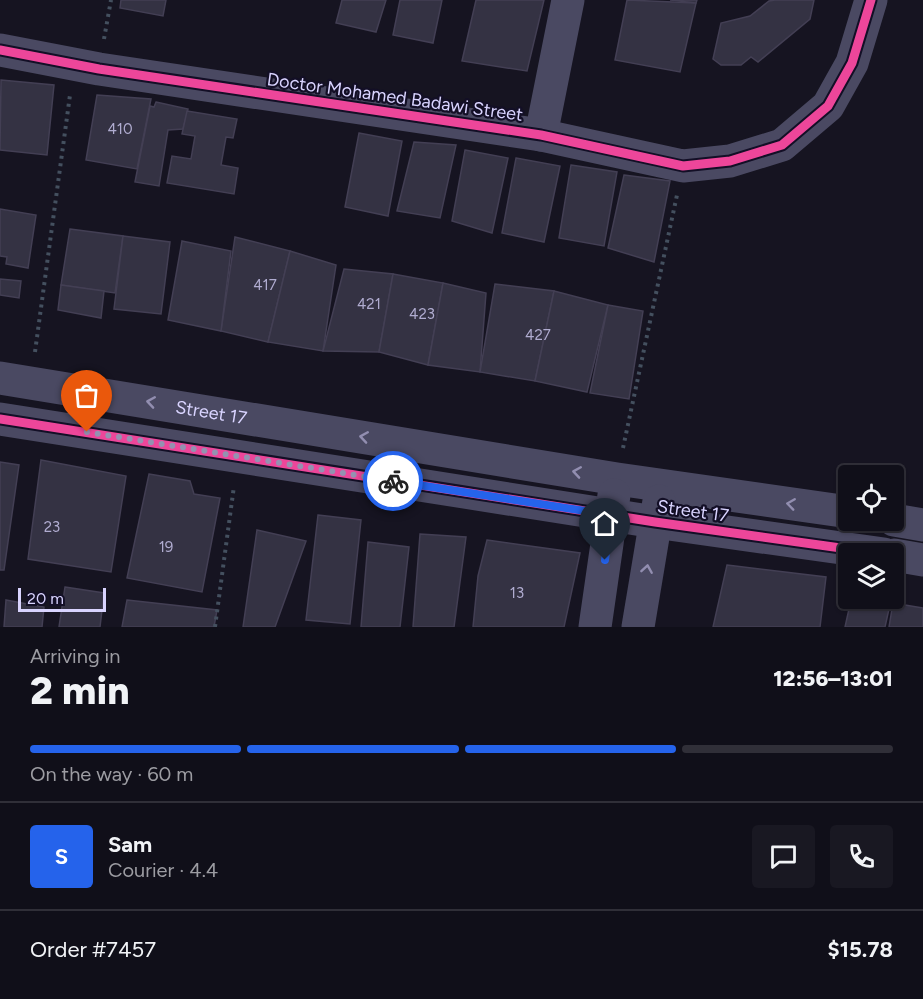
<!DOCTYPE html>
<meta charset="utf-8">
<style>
:root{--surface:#100f19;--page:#191822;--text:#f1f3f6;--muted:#9c9ca2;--line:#302f38;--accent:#2563eb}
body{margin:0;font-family:Figtree,sans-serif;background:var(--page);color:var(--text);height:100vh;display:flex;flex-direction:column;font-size:22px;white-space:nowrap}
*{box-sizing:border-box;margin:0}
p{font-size:20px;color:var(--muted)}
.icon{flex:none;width:33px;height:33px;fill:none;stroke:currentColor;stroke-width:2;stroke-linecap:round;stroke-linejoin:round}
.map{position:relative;height:627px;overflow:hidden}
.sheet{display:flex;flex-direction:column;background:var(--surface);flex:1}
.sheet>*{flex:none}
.tools{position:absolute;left:838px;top:465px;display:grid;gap:12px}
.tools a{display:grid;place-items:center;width:66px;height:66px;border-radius:6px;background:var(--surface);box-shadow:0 2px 4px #0004,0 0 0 2px var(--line);font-size:30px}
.scale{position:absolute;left:18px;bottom:15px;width:88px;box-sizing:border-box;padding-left:6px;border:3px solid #d9d4ff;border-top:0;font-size:16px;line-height:21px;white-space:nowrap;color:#d9d4ff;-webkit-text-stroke:4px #130f26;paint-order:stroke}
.pin{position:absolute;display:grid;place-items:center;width:51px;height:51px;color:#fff;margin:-62px -26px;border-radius:50% 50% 50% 0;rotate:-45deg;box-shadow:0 0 6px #0007}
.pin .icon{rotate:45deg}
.courier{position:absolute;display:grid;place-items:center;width:60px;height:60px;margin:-30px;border:4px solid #2563eb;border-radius:50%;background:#fff;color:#222;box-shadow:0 2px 8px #0007}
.head em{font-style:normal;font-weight:800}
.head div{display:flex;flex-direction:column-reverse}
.head{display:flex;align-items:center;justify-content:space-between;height:102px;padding:0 30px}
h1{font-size:39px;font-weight:800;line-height:45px}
.bar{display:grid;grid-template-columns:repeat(4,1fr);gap:9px 6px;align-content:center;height:72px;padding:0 30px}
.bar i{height:8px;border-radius:4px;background:var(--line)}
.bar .on{background:var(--accent)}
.bar p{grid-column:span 4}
.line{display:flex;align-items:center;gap:15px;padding:0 30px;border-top:2px solid var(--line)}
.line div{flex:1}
.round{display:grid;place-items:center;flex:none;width:63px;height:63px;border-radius:6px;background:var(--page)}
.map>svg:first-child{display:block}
.building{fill:#343243;stroke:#433f54;stroke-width:1.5}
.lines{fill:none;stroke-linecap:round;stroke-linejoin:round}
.path{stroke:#44505f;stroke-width:4;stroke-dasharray:3 4.5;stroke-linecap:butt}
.minor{stroke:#4a4962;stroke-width:33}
.cycleway-casing{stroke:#130f26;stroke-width:13}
.cycleway{stroke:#ed469a;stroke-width:9}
.oneway{stroke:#928eb0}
.done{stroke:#9591b1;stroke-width:6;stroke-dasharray:0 10.8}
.route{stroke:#2563eb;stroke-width:8}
.labels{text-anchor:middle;stroke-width:4.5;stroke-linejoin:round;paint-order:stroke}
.number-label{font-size:15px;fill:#b0acd0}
.street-label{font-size:18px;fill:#d9d4ff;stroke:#130f26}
</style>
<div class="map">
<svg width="923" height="627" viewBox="0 0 923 627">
<rect width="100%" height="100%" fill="#161421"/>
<g class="building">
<polygon points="121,0 166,0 163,16 120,8"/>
<polygon points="342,0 386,0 376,32 336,23"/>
<polygon points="400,0 442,0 433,43 393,35"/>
<polygon points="476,0 544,0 527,71 462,61"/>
<polygon points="627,0 696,3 680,72 615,60"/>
<polygon points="670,0 697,0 696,3"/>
<polygon points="775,0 814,0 810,19 758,62 751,57 741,65 721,65 713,59 721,23 750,16 769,1"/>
<polygon points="1,80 54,85 47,155 0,150"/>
<polygon points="97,95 151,99 137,169 86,160"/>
<polygon points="156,102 188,109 183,129 168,130 159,186 135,182 150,106 154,107"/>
<polygon points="187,111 237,119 233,138 226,137 221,165 238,168 234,194 167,183 172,156 191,159 195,136 182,134"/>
<polygon points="359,133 402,141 388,216 345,207"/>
<polygon points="414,142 456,145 440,218 397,211"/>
<polygon points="465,150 508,158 492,233 452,221"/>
<polygon points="516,158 560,166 544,242 502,233"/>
<polygon points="571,165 617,172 604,246 559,238"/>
<polygon points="624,175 670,181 654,262 608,248"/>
<polygon points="0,209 36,215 28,268 6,264 7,257 0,256"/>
<polygon points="70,229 123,236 115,293 61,285"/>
<polygon points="123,236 170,242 161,314 114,309"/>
<polygon points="235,237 290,251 268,342 221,331"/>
<polygon points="182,241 231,251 221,331 168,320"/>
<polygon points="290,251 336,265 323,351 268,342"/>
<polygon points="344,269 393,274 379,352 323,351"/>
<polygon points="393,274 443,283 428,365 379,352"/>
<polygon points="0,279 21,281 19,298 0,295"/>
<polygon points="443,283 486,293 480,372 428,365"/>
<polygon points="495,284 554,291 535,381 480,372"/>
<polygon points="61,285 104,291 101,318 58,310"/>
<polygon points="554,291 608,305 587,392 535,381"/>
<polygon points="608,305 643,311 629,399 590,393"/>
<polygon points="41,460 126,476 111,572 28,559"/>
<polygon points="0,462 19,465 4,570 0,570"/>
<polygon points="149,474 190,481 194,494 220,498 202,592 127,578"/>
<polygon points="318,515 361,520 350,624 306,620"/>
<polygon points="257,530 306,541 275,627 243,627"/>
<polygon points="420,534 466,537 454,627 413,627"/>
<polygon points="487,540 580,553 564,627 473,627 478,576"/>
<polygon points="368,542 409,547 400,627 361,627"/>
<polygon points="727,565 826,577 820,627 713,627"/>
<polygon points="65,587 104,593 100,627 59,627"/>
<polygon points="6,600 44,607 42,627 4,627"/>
<polygon points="127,600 217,610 214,627 122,627"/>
<polygon points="851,600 889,609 885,627 845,627"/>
<polygon points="893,603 923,608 923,627 889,627"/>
</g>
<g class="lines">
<g class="path">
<polyline points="104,39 111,0"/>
<polyline points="35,352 70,95"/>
<polyline points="623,448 677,195"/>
<polyline points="215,627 234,486"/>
</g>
<g class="minor">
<polyline points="0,50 99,69 541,135 683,166 730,161 782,145 828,106 852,63 871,0"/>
<polyline points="541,135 568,0"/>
<path id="s1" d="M0,378L617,479L849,512"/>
<polyline points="0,419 655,522 884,554"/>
<polyline points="894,520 923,525"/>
<polyline points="894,555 923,560"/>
<polyline points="595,627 614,495"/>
<polyline points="638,627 659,501"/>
</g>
<g class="cycleway-casing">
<g id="cycleway">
<polyline points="0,50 99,69 541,135 683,166 730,161 782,145 828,106 852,63 871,0"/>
<polyline points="0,419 655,522 884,554"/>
</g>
</g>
<use href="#cycleway" class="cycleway"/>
</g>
<defs><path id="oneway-chevron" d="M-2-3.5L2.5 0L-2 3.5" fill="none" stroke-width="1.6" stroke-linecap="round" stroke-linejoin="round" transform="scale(1.5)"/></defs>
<g class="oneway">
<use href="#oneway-chevron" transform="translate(151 402) rotate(-171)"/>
<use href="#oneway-chevron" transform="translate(364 437) rotate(-171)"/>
<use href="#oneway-chevron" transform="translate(577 472) rotate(-171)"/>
<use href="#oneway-chevron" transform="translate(791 504) rotate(-172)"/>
<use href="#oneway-chevron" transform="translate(647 569) rotate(-81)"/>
</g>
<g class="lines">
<polyline class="done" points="87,432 393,481"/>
<polyline class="route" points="393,481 611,515 605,560"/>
</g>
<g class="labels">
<g class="number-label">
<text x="120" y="134">410</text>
<text x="265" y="290">417</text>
<text x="369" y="309">421</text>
<text x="422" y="319">423</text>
<text x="538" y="340">427</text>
<text x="52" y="532">23</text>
<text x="166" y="552">19</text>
<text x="517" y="598">13</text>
</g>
<g class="street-label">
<text transform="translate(395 97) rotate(8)" y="6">Doctor Mohamed Badawi Street</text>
<text dy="6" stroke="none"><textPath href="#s1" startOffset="214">Street 17</textPath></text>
<text transform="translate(693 511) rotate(8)" y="6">Street 17</text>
</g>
</g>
</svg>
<div class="tools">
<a><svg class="icon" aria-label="locate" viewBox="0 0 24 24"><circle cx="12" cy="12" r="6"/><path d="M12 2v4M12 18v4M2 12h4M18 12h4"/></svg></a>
<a><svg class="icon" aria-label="layers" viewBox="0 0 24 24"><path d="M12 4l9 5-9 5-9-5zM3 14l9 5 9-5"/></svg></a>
</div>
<div class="scale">20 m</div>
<div class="pin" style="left:87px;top:432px;background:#ea580c"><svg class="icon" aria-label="bag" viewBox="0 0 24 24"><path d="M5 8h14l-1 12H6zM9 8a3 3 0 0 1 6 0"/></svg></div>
<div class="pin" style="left:605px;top:560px;background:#1f2937"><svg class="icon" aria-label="home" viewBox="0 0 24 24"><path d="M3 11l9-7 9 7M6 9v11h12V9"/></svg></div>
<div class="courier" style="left:393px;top:481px"><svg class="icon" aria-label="bike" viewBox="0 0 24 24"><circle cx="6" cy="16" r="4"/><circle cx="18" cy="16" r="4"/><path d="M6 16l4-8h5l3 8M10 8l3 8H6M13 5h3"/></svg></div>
</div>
<section class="sheet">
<div class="head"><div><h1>2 min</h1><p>Arriving in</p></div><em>12:56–13:01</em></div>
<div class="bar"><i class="on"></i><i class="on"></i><i class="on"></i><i></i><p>On the way · 60 m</p></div>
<div class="line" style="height:108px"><b class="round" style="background:var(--accent);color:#fff">S</b><div><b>Sam</b><p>Courier · 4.4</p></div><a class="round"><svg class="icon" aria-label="chat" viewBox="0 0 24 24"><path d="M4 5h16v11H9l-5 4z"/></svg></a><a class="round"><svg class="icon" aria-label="phone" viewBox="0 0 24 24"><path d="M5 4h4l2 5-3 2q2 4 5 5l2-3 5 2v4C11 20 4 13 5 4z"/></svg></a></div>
<div class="line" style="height:78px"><div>Order #7457</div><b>$15.78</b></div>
</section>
